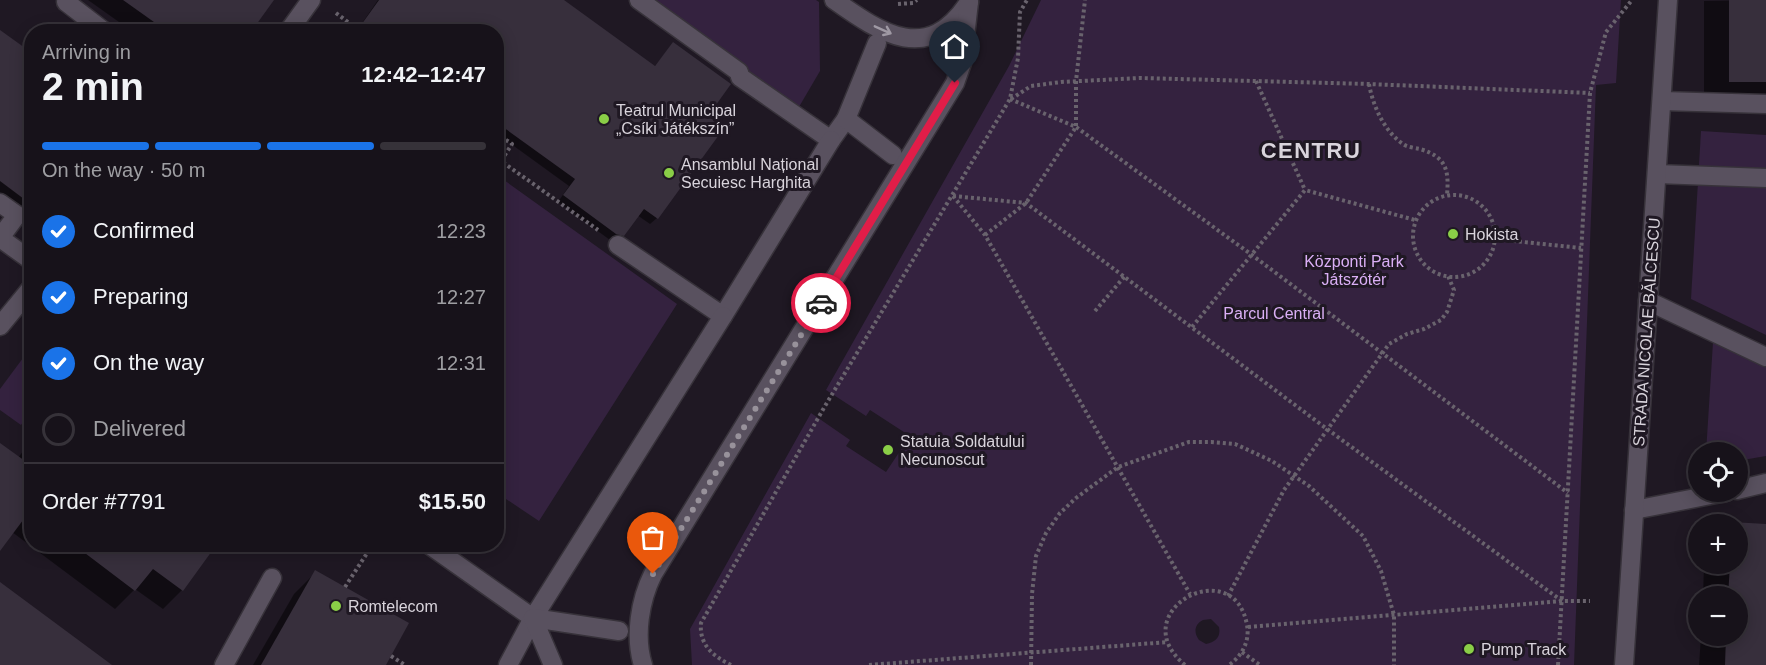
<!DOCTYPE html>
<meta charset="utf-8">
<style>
:root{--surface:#17121a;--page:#201b23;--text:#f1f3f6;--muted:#9e9ea2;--line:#363239;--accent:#1a73e8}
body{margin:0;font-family:Arial,sans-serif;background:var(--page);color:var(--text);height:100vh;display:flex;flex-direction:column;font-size:22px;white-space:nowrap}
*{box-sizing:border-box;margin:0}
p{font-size:20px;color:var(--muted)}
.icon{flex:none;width:33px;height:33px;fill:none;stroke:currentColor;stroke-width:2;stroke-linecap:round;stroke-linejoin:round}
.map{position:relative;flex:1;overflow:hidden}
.panel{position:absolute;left:24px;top:24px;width:480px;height:528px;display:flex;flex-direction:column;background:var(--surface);border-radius:24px;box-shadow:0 3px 15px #0003,0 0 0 2px var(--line)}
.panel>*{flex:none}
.buttons{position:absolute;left:1688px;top:442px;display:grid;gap:12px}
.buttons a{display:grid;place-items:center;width:60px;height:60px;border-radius:50%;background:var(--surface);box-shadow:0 3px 15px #0003,0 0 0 2px var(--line);font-size:30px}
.pin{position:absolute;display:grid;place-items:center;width:51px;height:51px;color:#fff;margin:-62px -26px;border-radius:50% 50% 50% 0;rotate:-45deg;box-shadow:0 0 6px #0007}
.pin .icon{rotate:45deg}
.courier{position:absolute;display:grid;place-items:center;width:60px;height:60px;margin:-30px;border:4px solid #e11d48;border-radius:50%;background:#fff;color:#222;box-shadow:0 2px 8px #0007}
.headline em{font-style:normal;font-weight:700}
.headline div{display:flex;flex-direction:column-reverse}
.headline{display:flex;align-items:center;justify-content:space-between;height:102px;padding:0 18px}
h1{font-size:39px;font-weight:700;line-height:45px}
.bar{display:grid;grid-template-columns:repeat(4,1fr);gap:9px 6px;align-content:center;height:72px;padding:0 18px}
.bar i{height:8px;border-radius:4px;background:var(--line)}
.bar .current{background:var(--accent)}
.bar p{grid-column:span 4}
.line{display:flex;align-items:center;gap:15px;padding:0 18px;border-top:2px solid var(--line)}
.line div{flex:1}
ol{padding:0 18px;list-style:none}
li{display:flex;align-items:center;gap:18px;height:66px}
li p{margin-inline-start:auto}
li .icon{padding:6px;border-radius:50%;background:var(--accent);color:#fff;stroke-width:4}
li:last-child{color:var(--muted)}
li i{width:33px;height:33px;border:3px solid var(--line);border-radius:50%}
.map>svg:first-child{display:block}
.green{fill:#34223f;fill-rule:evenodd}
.shadow{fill:#0007}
.building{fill:#372f3c}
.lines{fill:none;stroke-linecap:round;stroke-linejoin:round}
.minor-casing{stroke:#37323a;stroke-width:21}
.path{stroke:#69636d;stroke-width:4;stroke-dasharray:3 3;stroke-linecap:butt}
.minor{stroke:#59515f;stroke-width:18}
.oneway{stroke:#9f99a4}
.done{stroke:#98929b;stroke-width:6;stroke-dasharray:0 10.8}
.route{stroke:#e11d48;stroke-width:8}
.poi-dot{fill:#8ace47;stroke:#1f1823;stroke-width:2}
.labels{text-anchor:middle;stroke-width:6;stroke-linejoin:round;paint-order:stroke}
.poi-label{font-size:16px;fill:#d9d4dc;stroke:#1f1823;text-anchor:start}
.park-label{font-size:16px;fill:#daaff5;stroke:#1f1823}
.street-label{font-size:16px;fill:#d9d4dc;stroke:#1f1823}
.district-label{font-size:22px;font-weight:bold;letter-spacing:1.5px;fill:#d9d4dc;stroke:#1f1823}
</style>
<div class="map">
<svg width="1766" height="665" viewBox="0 0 1766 665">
<rect width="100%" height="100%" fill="#1f1823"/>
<g class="green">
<polygon points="645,0 816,0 819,2 820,71 796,112"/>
<path d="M1041,0H1621L1616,83L1596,85L1574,665H692L690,629L811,413L850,440L846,446L886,472L910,436L870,410L866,416L826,390L1009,66ZM1211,619L1219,627C1221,637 1216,642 1206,644L1199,640C1193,632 1195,624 1203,620Z"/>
<polygon points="1701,131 1766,135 1766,335 1691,299"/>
<polygon points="497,175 677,304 539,521 503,497 497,506"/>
<polygon points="1713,342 1766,367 1766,456 1737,461 1737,453 1706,453"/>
<polygon points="26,354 31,358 31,411 21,425 0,410 0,389"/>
</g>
<g class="shadow">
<polygon points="88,0 272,0 250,32 133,32"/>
<polygon points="378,0 561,0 654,67 673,44 706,116 657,218 650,224 637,215 616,241 610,240 558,202 569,186 496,133 496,32 356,32"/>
<polygon points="1766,0 1766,107 1704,107 1704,1"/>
<polygon points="0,31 32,55 32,230 0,206"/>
<polygon points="32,439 32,544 215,544 182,590 163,609 135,589 115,609 12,532 0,549 0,445 18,458"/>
<polygon points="1733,524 1766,525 1766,665 1699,665 1701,636 1737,636 1737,597 1703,597 1704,564 1737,564 1737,525 1731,525"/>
<polygon points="316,572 385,665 253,665 294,594"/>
</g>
<g class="building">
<polygon points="123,0 274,0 251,32 168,32"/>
<polygon points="379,0 564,0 655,66 673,42 731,84 708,116 724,128 658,219 644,209 624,236 616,234 563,195 575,179 496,122 496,32 356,32"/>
<rect x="1729" y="0" width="37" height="82"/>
<polygon points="0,30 32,53 32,205 0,181"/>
<polygon points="0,443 32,466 32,508 0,551"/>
<polygon points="1732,522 1766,524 1766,665 1725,665 1726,636 1737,636 1737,597 1728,597 1730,564 1737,564 1737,525 1732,525"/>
<polygon points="73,544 217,544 183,591 153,569 135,591"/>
<polygon points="315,570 409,623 386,665 261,665"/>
<polygon points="0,582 112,665 0,665"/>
</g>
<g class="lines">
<g class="minor-casing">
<g id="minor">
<polyline points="68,0 66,2 105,32"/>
<polyline points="639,0 739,72 740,77 831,140 846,119"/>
<path d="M834,0C882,34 928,65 969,2"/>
<polyline points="288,32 311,0"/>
<polyline points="877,43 846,119 893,155"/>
<polyline points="1662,101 1766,104"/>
<polyline points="1657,174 1766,178"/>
<polyline points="0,203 17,215 0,238 32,261"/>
<polyline points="618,245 723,316 831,140"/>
<polyline points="1648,301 1766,357"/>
<polyline points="0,326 32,287"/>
<polyline points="1737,490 1766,483"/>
<polyline points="1634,510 1726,492"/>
<polyline points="428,544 533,618 723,316"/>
<polyline points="224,665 272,578"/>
<polyline points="508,665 533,618"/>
<polyline points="553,665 533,618 619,631"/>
<path d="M643,665C634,636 640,600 653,574L955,83L962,63L969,2"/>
<polyline points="1624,665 1668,0"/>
</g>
</g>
<g class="path">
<polyline points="898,4 913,3 917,0"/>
<polyline points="336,13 361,32"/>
<polyline points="1256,81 1305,190"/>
<path d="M1369,84C1373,106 1384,131 1403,144C1407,147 1415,148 1420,149C1447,157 1449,171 1447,195"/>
<polyline points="1010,99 1076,127 1252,255 1568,493"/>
<polyline points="1011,99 1031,86 1061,82 1140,78 1369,84 1590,93"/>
<polyline points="496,133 512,144 501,161 598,230"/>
<circle cx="1454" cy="236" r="41"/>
<polyline points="953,196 1026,203 1327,429 1562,601"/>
<polyline points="953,196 985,235 1190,594"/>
<polyline points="985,235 1026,203 1076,127 1076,81 1085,0"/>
<polyline points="1495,239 1581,248"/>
<polyline points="1095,311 1125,276"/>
<polyline points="1192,327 1305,190 1415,220"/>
<polyline points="345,587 373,544"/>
<polyline points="1228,596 1284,490 1389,344 1407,334 1424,329 1441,320 1447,312 1454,290 1448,276"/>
<polyline points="1248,627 1562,601 1590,601"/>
<polyline points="1242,652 1260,665"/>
<polyline points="391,656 405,665"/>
<path d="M731,665C713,656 699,645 701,623L825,406L1010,99L1018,58L1020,12L1027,0"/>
<polyline points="869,665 1168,642"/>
<polyline points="1031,665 1032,594 1036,556 1046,533 1060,513 1076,498 1118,467 1189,442 1211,442 1235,444 1272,461 1309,486 1363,536 1381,571 1394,615 1394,665"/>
<path d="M1185,665C1121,612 1234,551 1247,625C1250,641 1242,656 1229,665"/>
<polyline points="1558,665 1590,93 1606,32 1632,0"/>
</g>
<use href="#minor" class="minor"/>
</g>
<defs><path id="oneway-shaft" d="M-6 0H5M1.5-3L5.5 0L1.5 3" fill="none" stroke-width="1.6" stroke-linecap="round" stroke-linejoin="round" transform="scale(1.5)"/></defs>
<use class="oneway" href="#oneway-shaft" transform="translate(883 30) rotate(24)"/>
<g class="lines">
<polyline class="done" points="653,574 821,303"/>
<polyline class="route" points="821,303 955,83"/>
</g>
<g class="poi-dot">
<circle cx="604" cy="119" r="6"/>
<circle cx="669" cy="173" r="6"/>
<circle cx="1453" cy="234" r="6"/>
<circle cx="888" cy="450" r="6"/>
<circle cx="336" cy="606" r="6"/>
<circle cx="1469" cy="649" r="6"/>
</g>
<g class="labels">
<g class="poi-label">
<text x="616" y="116">Teatrul Municipal<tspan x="616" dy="18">„Csíki Játékszín”</tspan></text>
<text x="681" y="170">Ansamblul Național<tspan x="681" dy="18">Secuiesc Harghita</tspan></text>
<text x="1465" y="240">Hokista</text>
<text x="900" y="447">Statuia Soldatului<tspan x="900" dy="18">Necunoscut</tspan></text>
<text x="348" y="612">Romtelecom</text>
<text x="1481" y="655">Pump Track</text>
</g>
<g class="park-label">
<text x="1354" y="267">Központi Park<tspan x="1354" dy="18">Játszótér</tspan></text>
<text x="1274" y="319">Parcul Central</text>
</g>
<g class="street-label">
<text transform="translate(1646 332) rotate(-86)" y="6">STRADA NICOLAE BĂLCESCU</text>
</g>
<g class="district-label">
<text x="1311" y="158">CENTRU</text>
</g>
</g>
</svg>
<div class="buttons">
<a><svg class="icon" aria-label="locate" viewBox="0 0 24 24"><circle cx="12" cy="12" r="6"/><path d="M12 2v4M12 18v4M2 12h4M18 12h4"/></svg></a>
<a>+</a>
<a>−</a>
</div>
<div class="pin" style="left:653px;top:574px;background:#ea580c"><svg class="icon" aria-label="bag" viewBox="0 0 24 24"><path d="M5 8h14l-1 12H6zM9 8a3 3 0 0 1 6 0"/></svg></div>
<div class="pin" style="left:955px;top:83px;background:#1f2937"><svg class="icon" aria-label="home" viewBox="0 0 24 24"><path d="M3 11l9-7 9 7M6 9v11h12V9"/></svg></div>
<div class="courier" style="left:821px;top:303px"><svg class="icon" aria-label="car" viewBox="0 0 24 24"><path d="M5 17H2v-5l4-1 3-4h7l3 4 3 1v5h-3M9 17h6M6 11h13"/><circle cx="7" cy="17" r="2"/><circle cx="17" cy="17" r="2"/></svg></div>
<section class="panel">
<div class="headline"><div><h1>2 min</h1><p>Arriving in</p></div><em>12:42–12:47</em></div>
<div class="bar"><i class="current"></i><i class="current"></i><i class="current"></i><i></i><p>On the way · 50 m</p></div>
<ol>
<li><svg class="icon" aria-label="check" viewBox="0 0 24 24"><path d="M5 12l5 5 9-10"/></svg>Confirmed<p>12:23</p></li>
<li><svg class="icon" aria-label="check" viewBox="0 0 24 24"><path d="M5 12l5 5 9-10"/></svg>Preparing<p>12:27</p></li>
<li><svg class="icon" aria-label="check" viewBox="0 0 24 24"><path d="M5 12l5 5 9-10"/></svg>On the way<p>12:31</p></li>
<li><i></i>Delivered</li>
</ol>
<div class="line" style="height:78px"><div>Order #7791</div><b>$15.50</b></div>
</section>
</div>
